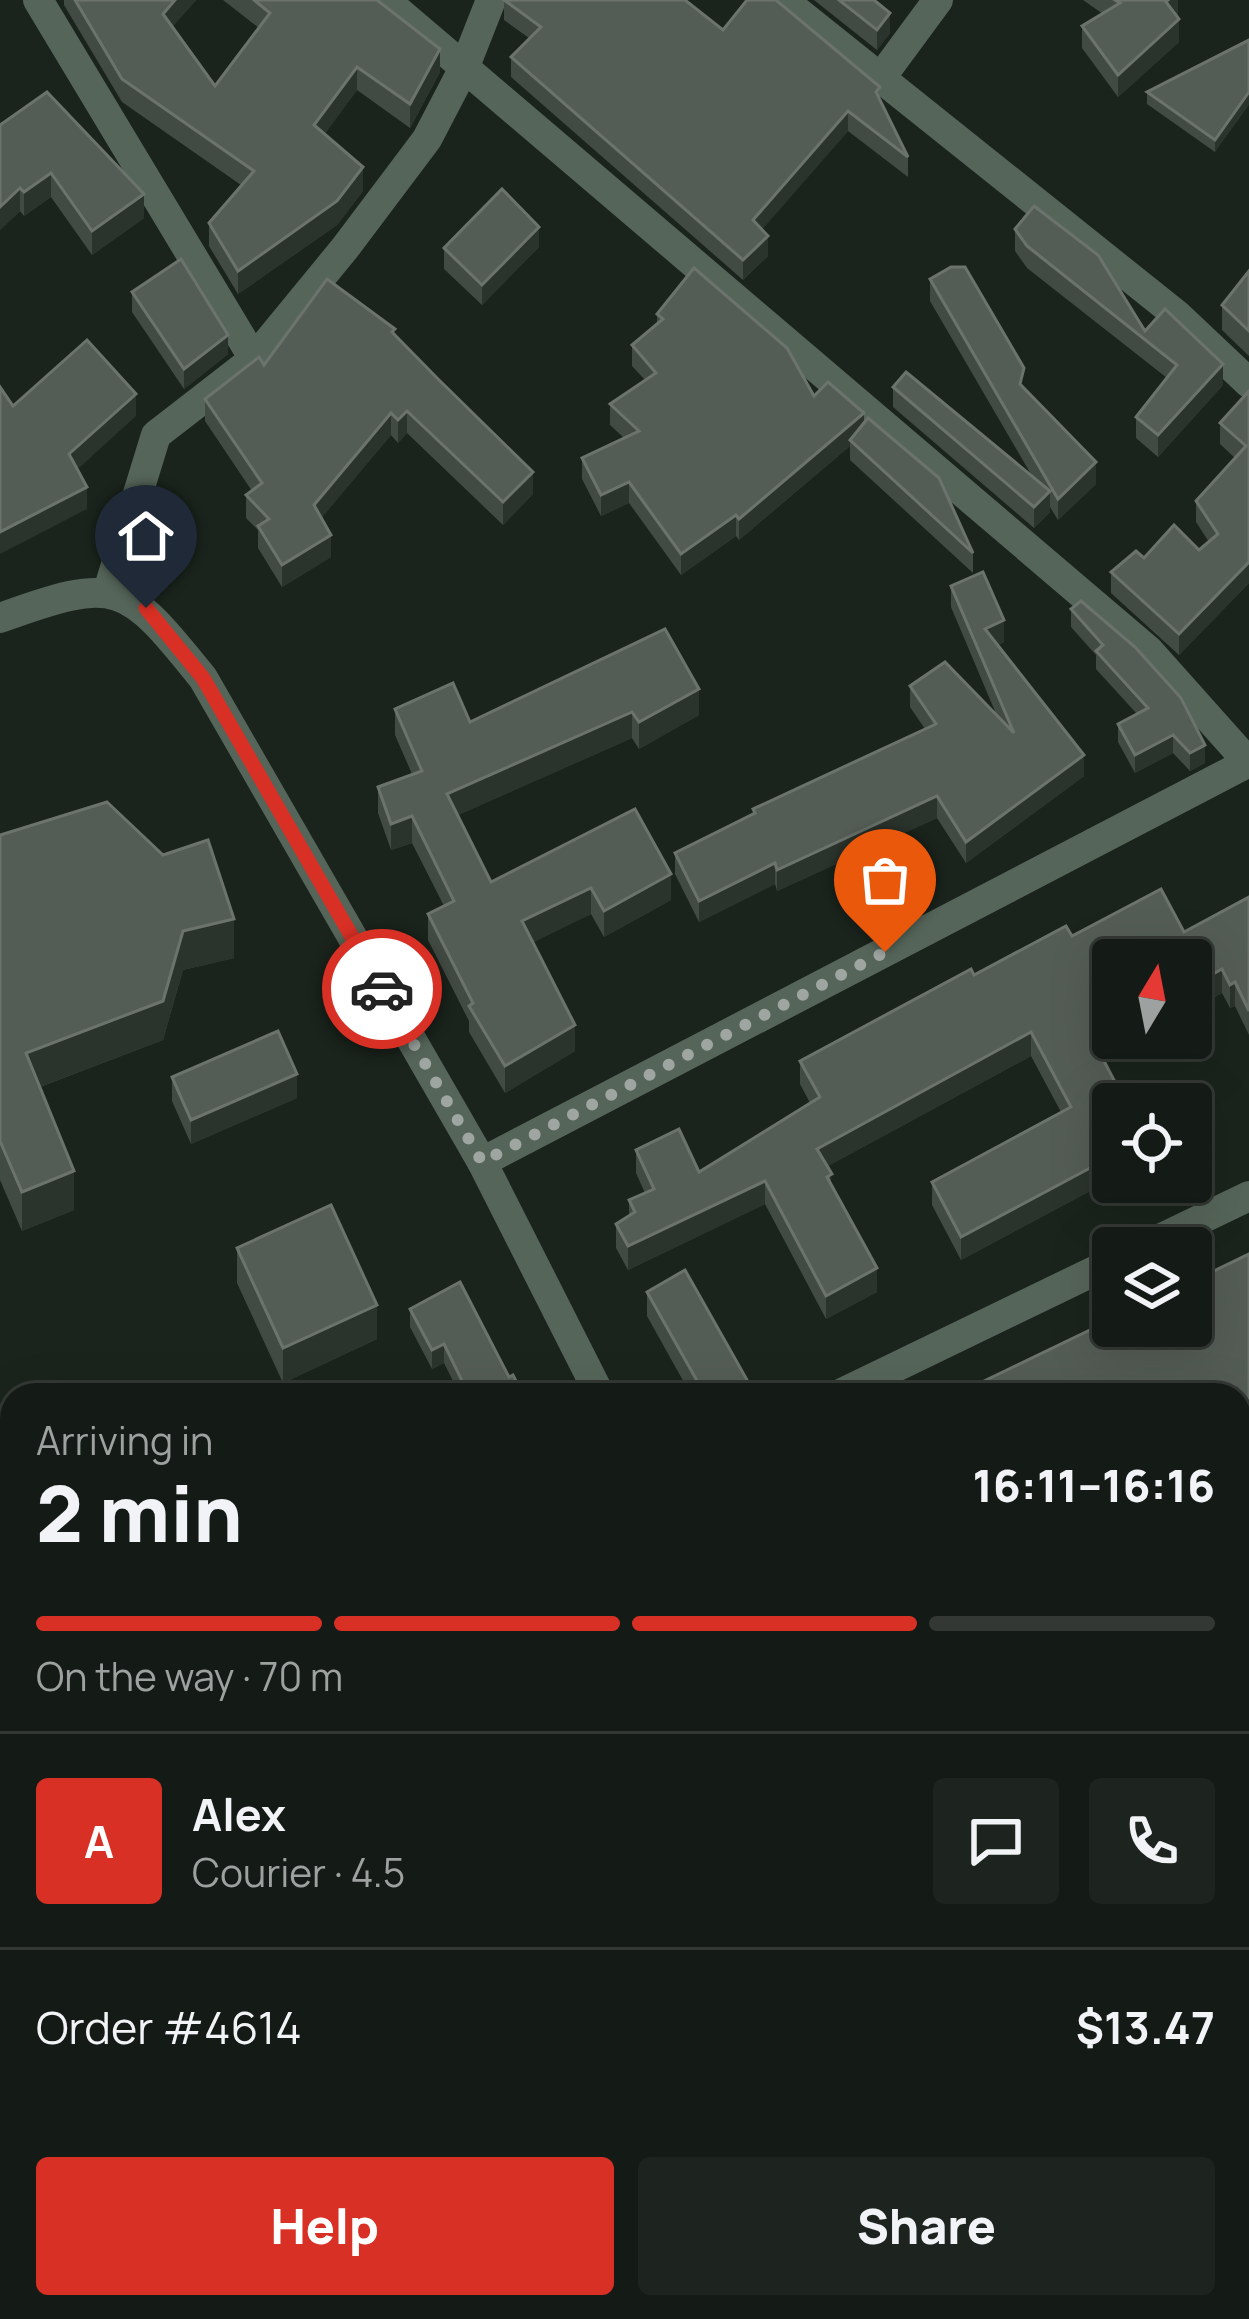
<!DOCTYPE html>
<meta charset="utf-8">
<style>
:root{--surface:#141a15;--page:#1d231e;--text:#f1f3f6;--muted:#9da1a0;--line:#333834;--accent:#d93025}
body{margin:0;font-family:Manrope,sans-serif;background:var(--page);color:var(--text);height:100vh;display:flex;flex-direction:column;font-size:45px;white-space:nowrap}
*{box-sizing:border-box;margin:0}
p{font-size:39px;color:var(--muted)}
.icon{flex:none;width:66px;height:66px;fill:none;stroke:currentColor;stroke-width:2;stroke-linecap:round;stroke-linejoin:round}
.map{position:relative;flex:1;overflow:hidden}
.panel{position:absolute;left:0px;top:1383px;width:1251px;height:936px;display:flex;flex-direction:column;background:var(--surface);border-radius:36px 36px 0 0;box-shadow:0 12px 48px #0002,0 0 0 3px var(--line)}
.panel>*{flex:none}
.needle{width:78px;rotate:10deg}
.tools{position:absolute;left:1092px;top:939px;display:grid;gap:24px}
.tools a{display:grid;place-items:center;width:120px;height:120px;border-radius:12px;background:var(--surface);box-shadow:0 12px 48px #0002,0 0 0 3px var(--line);font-size:60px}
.pin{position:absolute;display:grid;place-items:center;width:102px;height:102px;color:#fff;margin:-123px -51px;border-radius:50% 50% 50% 0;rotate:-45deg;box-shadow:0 0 12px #0007}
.pin .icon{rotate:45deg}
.courier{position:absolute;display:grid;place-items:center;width:120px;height:120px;margin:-60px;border:9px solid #d93025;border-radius:50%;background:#fff;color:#222;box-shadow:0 3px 15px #0007}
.overview em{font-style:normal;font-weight:800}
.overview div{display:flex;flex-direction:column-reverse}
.overview{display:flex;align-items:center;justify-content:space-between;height:204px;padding:0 36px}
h1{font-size:78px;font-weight:800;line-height:90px}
.bar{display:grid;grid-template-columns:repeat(4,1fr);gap:18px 12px;align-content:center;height:144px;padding:0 36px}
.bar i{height:15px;border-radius:9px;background:var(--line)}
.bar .selected{background:var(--accent)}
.bar p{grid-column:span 4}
.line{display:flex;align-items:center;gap:30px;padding:0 36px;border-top:3px solid var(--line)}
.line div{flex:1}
.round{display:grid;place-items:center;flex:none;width:126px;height:126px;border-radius:12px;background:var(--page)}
.button{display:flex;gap:24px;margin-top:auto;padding:24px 36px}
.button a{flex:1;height:138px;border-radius:12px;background:var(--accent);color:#fff;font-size:48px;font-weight:800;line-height:138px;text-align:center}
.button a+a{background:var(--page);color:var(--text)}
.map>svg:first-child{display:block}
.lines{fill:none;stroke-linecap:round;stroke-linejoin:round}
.minor{stroke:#566559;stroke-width:30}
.wall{fill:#424b43}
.shaded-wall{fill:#2b342c}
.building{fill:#545d55;stroke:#6b736c;stroke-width:3}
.done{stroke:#9fa6a1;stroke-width:12;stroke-dasharray:0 21.6}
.route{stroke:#d93025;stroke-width:15}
</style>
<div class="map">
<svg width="1249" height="2319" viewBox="0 0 1249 2319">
<rect width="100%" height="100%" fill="#1a231c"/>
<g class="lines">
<g class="minor">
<polyline points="38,0 254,359"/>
<polyline points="385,0 1149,651 1248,762"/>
<polyline points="783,0 1177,315 1249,383"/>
<polyline points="882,76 938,0"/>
<polyline points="108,591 156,435 254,359 345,248 427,139 465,66 491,0"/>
<path d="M0,618C118,575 126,582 203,678L482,1162L600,1395"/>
<polyline points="482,1162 1249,762"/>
<polyline points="1141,1248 1249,1196"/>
<polyline points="838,1395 1113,1262"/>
<polyline points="1239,1668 1249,1662"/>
<polyline points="1239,2086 1249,2081"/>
<polyline points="1075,2307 1081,2319"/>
</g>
</g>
<g class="wall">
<polygon points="64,0 196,0 172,27 215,86 259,28 223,0 377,0 440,72 410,128 357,90 324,134 363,191 337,225 238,294 209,246 209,223 241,185 122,102 64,5"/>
<polygon points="504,0 723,30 880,100 908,157 908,177 848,131 762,229 768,256 743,280 511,77 511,57 529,38 504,20"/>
<polygon points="814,0 874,0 890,33 877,50"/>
<polygon points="1083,0 1178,0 1176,16 1179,42 1118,97 1082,48 1082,26 1103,14"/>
<polygon points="1249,40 1215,152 1147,104 1147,92"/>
<polygon points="0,125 144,218 92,255 51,197 24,216 20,211 0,230"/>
<polygon points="1015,229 1145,331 1223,385 1158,457 1136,438 1136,417 1167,378 1027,268 1015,251"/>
<polygon points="539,247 482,305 444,269 444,248"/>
<polygon points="1249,271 1249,356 1222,330 1222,305"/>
<polygon points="930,279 1024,388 1096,484 1058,520 1050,507 1050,512 1034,528 893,407 893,387 1032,476 930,301"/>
<polygon points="132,292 228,354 184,389 132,312"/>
<polygon points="657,314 864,423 973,553 973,573 850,460 850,446 739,540 736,536 681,575 629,503 601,516 582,479 582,458 624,438 610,425 610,404 645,380 632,366 632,345 657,324"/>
<polygon points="395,335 533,494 503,525 407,433 398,443 391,435 321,518 331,557 282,587 258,548 258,530 246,518 246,495 252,491 205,421 205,399 264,365"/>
<polygon points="1249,391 1249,583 1179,655 1111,593 1111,572 1199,550 1209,542 1196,522 1196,501 1235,458 1220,444 1220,423"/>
<polygon points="951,586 1004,642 998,645 1084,776 966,863 937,818 777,891 775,884 699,922 675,874 675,853 753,814 753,809 925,729 910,707 910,686 997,716 951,607"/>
<polygon points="1071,609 1205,763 1190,771 1173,753 1135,773 1118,742 1118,724 1137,714 1096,669 1096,655 1071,627"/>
<polygon points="665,629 699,715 639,749 632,738 458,815 491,882 635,809 671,900 604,937 591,914 533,942 575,1051 505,1093 469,1032 469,1021 428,940 428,914 444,906 412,843 391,850 378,813 378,787 412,774 395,735 395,709 470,722"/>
<polygon points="0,835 234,958 183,970 163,1040 40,1087 74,1210 22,1231 0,1180"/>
<polygon points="1249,897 1249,1035 1235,1006 1230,1008 1222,993 1191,1010 1191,960 1113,1038 1140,1038 1102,1059 1126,1103 1113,1193 1107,1182 961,1260 932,1205 932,1182 1061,1112 1031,1056 828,1166 832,1186 877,1292 826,1319 765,1204 628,1270 616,1248 616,1224 629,1216 629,1200 645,1193 636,1173 636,1150 699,1172 810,1103 800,1084 800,1061 974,975 1072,936 1184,932"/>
<polygon points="172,1077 297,1098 191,1144 172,1101"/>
<polygon points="237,1248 377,1339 283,1383 237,1283"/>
<polygon points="647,1292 755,1395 691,1395 647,1316"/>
<polygon points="410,1309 509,1377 523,1395 460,1395 444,1363 432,1369 410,1327"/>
<polygon points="956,2307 1034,2307 1040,2319 958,2319"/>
<polygon points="1140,2307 1212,2307 1218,2319 1147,2319"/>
</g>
<g class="shaded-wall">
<polygon points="175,0 196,0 163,38 163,14"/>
<polygon points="1168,0 1178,0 1178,15 1166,25 1166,2"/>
<polygon points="890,13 890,33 877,50 877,30"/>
<polygon points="1179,19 1179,42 1118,97 1118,75"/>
<polygon points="440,49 440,72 410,128 410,104"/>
<polygon points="357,67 357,90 314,149 314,125"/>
<polygon points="1249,92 1249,105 1215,152 1215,140"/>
<polygon points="848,111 848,131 753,240 753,220"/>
<polygon points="363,167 363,191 337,225 238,294 238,271"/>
<polygon points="51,173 51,197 24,216 24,192"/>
<polygon points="20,188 20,211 0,230 0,207"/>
<polygon points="144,194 144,218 92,255 92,231"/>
<polygon points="539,227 539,247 482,305 482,285"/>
<polygon points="768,236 768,256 743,280 743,260"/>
<polygon points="228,335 228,354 184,389 184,369"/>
<polygon points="1223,364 1223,385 1158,457 1158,435"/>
<polygon points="136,394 136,416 69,477 69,454"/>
<polygon points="407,411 407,433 398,443 398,420"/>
<polygon points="391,413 391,435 314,527 314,505"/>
<polygon points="864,413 864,434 850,440 850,446 739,540 739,519"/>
<polygon points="1096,462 1096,484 1058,520 1058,499"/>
<polygon points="533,472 533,494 503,525 503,502"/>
<polygon points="629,482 629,503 601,516 601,495"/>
<polygon points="87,487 87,509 0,554 0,532"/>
<polygon points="1050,491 1050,512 1034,528 1034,507"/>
<polygon points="736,515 736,536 681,575 681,554"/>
<polygon points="331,535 331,557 282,587 282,565"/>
<polygon points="1249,562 1249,583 1179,655 1179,634"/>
<polygon points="1004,620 1004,642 985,650 985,629"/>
<polygon points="699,689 699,715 639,749 639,722"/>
<polygon points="632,712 632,738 447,820 447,794"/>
<polygon points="1173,735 1173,753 1135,773 1135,755"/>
<polygon points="1205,745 1205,763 1190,771 1190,753"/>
<polygon points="1084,755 1084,776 966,863 966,842"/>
<polygon points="937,796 937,818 777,891 777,870"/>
<polygon points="412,816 412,843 391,850 391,824"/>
<polygon points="775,863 775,884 699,922 699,901"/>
<polygon points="671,874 671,900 604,937 604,911"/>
<polygon points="591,888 591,914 522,948 522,921"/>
<polygon points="234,919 234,958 183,970 163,1040 26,1092 26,1053 183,931"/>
<polygon points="1222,969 1222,993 1191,1010 1191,986"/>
<polygon points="1235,982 1235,1006 1230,1008 1230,985"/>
<polygon points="575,1025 575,1051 505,1093 505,1066"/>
<polygon points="1113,1029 1113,1038 1140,1038 1093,1064 1093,1040"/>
<polygon points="1031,1032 1031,1056 817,1172 817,1149"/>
<polygon points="297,1074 297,1098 191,1144 191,1120"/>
<polygon points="1107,1159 1107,1182 961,1260 961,1237"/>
<polygon points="1113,1169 1113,1182 1133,1182 1113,1193"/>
<polygon points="74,1171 74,1210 22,1231 22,1192"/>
<polygon points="765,1181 765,1204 628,1270 628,1246"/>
<polygon points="877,1268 877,1292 826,1319 826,1296"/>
<polygon points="377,1305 377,1339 283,1383 283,1348"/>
<polygon points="444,1344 444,1363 432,1369 432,1350"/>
<polygon points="1249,1580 1249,1603 1239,1608 1239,1584"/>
<polygon points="1249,1751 1249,1775 1239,1780 1239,1756"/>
<polygon points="1249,1982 1249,2010 1239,2015 1239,1987"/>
<polygon points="1249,2227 1249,2251 1239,2256 1239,2232"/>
</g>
<g class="building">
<polygon points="75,0 175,0 163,14 215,86 270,13 254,0 377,0 440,49 410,104 357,67 314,125 363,167 337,201 238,271 209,223 254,171 122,79"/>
<polygon points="504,0 685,0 723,30 747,0 776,0 880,87 876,92 908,157 848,111 753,220 768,236 743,260 511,57 541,27"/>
<polygon points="839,0 874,0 890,13 877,30"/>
<polygon points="1115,0 1168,0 1166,2 1179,19 1118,75 1082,26 1120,3"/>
<polygon points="1249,40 1249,92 1215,140 1147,92"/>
<polygon points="47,92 144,194 92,231 51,173 24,192 20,188 0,207 0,125"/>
<polygon points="502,189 539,227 482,285 444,248"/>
<polygon points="1034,206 1098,255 1145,331 1165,309 1223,364 1158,435 1136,417 1177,365 1027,246 1015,229"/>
<polygon points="181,259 228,335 184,369 132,292"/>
<polygon points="951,267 965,267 1024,368 1020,384 1096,462 1058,499 930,279"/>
<polygon points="694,268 787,348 814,396 828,382 864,413 739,519 736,515 681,554 629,482 601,495 582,458 639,431 610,404 656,373 632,345 663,319 657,314"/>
<polygon points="1249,271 1249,331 1222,305"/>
<polygon points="327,279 395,329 392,332 438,379 533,472 503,502 407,411 398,420 391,413 314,505 331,535 282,565 258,526 269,519 246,495 262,483 205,399 259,357 264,365"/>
<polygon points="87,340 136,394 69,454 87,487 0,532 0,387 13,406"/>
<polygon points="906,372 1050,491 1034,507 893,387"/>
<polygon points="1249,391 1249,562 1179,634 1111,572 1136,551 1144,558 1174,525 1199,550 1218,534 1196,501 1246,446 1220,423"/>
<polygon points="868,418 939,478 973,553 850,440"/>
<polygon points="983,572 1004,620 985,629 1084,755 966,842 937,796 777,870 775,863 699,901 675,853 755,813 753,809 936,724 910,686 945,662 1014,733 951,586"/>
<polygon points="1081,601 1135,647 1181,698 1205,745 1190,753 1173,735 1135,755 1118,724 1148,708 1096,651 1103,645 1071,609"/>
<polygon points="665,629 699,689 639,722 632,712 447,794 491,882 635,809 671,874 604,911 591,888 522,921 575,1025 505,1066 469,1006 473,1003 428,914 454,901 412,816 391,824 378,787 422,771 395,709 453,683 470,722"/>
<polygon points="107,802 163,855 208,840 234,919 183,931 163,1001 26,1053 74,1171 22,1192 0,1141 0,835"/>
<polygon points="1161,889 1184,932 1249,897 1249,1011 1235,982 1230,985 1222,969 1191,986 1191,960 1113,960 1113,1029 1093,1040 1126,1103 1155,1088 1164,1104 1113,1104 1113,1169 1107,1159 961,1237 932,1182 1071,1107 1031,1032 817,1149 832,1174 827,1177 877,1268 826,1296 765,1181 628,1246 616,1224 635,1212 629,1200 654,1189 636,1150 679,1129 699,1172 820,1097 800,1061 971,969 974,975 1066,926 1072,936"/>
<polygon points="278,1031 297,1074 191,1120 172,1077"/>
<polygon points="331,1205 377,1305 283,1348 237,1248"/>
<polygon points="1249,1254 1249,1580 1239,1584 1239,1395 955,1395 1113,1319 1113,1326 1191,1326 1191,1282"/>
<polygon points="685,1270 755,1394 753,1395 705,1395 647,1292"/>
<polygon points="460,1282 509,1377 513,1375 523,1395 469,1395 444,1344 432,1350 410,1309"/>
<polygon points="1249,1682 1249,1751 1239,1756 1239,1687"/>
<polygon points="1249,1842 1249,1982 1239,1987 1239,1847"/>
<polygon points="1249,2147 1249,2227 1239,2232 1239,2152"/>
<polygon points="964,2307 1034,2307 1040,2319 971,2319"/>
<polygon points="1153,2307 1212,2307 1218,2319 1159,2319"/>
</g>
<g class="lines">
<polyline class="done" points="382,989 482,1162 885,952"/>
<polyline class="route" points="146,608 203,678 382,989"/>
</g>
</svg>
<div class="tools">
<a><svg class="needle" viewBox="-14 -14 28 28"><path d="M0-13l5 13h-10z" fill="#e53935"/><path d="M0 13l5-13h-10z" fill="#9da1a0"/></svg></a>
<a><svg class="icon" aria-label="locate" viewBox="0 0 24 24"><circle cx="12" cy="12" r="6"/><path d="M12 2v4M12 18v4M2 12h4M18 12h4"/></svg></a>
<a><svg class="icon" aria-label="layers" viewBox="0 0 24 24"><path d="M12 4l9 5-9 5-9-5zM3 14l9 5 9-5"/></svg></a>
</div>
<div class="pin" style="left:885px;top:952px;background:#ea580c"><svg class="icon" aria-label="bag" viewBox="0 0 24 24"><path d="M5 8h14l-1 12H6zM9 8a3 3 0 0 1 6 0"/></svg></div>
<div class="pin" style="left:146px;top:608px;background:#1f2937"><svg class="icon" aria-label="home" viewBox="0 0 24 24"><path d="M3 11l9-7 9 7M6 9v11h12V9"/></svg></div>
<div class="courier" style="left:382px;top:989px"><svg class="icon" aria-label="car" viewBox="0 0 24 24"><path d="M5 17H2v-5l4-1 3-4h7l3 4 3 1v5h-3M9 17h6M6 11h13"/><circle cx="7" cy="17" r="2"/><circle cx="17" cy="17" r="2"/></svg></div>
<section class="panel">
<div class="overview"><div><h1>2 min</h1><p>Arriving in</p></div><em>16:11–16:16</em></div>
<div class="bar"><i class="selected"></i><i class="selected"></i><i class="selected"></i><i></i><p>On the way · 70 m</p></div>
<div class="line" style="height:216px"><b class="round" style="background:var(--accent);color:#fff">A</b><div><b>Alex</b><p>Courier · 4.5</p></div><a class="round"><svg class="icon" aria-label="chat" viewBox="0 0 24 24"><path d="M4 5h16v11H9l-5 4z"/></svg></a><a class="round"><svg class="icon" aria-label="phone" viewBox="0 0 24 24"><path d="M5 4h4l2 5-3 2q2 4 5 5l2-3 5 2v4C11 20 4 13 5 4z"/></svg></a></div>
<div class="line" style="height:156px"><div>Order #4614</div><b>$13.47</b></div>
<div class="button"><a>Help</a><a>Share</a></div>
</section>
</div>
